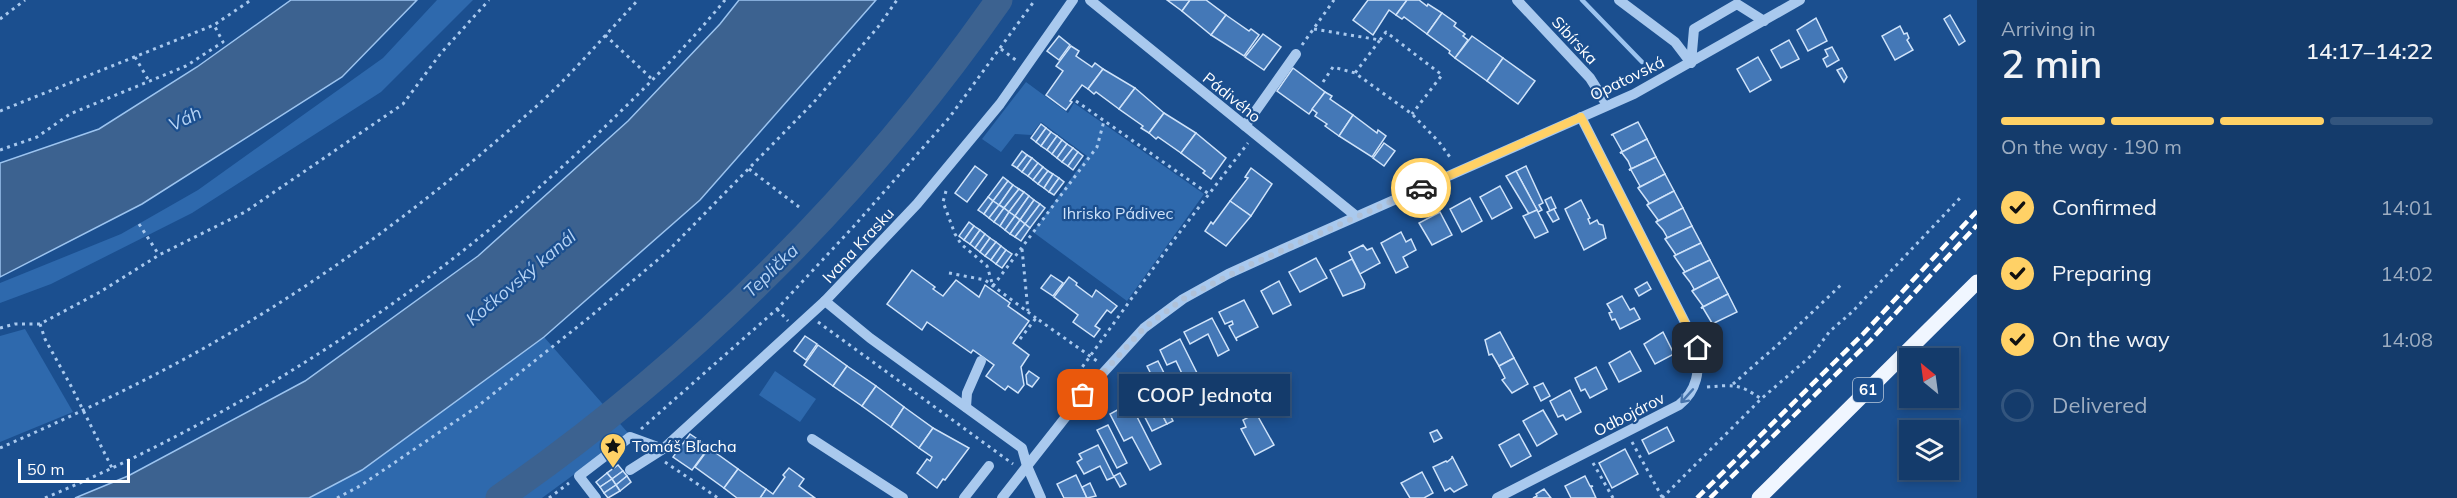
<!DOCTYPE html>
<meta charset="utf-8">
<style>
:root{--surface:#143b6b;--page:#214673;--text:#f1f3f6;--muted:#9dadc1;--line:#33557e;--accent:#ffd166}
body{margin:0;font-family:Mulish,sans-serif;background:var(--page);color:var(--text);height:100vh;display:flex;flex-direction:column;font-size:22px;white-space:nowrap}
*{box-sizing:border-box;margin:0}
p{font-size:20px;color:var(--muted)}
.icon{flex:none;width:33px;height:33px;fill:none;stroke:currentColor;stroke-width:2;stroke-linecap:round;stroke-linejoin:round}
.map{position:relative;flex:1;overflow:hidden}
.side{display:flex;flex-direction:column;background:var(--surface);width:480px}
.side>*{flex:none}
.needle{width:39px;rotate:331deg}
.tools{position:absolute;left:1899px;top:348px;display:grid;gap:12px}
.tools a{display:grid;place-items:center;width:60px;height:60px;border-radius:0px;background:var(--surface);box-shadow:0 3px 9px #0003,0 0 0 2px var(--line);font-size:30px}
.scale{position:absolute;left:18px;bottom:15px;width:112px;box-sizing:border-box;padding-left:6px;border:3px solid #fff;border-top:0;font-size:16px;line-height:21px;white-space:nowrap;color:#fff;-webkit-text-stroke:4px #1b4f8f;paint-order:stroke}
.pin{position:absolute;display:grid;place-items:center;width:51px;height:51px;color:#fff;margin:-26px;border-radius:12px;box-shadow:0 3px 9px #0006}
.courier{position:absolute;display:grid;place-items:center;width:60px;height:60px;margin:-30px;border:4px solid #ffd166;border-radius:50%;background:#fff;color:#222;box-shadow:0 2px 8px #0007}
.bubble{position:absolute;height:42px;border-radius:0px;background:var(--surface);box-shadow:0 3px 9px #0003,0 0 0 2px var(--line);font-size:20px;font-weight:600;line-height:42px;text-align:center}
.summary em{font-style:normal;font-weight:600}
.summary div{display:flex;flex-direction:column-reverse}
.summary{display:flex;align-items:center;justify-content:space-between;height:102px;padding:0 24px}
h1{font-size:39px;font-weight:600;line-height:45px}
.bar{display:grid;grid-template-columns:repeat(4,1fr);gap:9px 6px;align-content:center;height:72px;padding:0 24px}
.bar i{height:8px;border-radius:4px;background:var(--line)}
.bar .current{background:var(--accent)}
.bar p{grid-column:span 4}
ol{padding:0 24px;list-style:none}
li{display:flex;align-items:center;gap:18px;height:66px}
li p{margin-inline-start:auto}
li .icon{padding:6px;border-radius:50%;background:var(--accent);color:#111;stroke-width:4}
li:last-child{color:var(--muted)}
li i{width:33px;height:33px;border:3px solid var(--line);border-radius:50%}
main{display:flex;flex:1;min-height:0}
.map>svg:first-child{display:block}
.green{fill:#2e69ad}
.water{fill:#3c6290;stroke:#9cc4f0;stroke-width:1.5}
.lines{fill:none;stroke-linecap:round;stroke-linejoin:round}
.stream{stroke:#9cc4f0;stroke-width:4.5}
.river{stroke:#3c6290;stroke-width:27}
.building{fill:#4478b7;stroke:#cfe3fa;stroke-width:1.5}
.path{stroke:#a9c9ee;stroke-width:3;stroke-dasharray:3 4.5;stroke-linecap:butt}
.minor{stroke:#a9c9ee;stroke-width:10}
.major{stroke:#f0f6ff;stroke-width:15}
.rail{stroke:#fff;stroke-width:4.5;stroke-dasharray:10 4.5;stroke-linecap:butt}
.oneway{stroke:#4674ac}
.done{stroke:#afc1d8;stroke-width:6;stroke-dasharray:0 10.8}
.route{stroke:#ffd166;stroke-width:8}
.labels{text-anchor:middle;stroke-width:4.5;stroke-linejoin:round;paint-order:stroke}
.shield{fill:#1b4f8f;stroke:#bbcadd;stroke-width:1.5}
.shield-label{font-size:15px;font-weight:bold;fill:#fff}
.street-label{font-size:16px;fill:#fff;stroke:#1b4f8f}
.park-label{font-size:16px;fill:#cfe3fa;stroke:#1b4f8f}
.poi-label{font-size:16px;fill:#fff;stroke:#1b4f8f;text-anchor:start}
.water-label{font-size:18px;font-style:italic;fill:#b5d3f5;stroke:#1b4f8f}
</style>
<main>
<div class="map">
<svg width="1977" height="498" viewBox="0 0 1977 498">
<rect width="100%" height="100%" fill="#1b4f8f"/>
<g class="green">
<polygon points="437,0 473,0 381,92 192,213 51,284 0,303 0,283 121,234 198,190 383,58"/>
<polygon points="1026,82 1068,113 1074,103 1204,194 1127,301 1033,232 1087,156 1041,122 1031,135 1015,134 1001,152 982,139"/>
<polygon points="25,329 73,412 0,442 0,336"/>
<polygon points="544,337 629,434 542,498 309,498 362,470"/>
<polygon points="775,371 816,399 800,422 759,395"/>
</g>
<g class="water">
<polygon points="291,0 417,0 342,77 142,204 0,277 0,163 99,129 197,67"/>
<polygon points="739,0 876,0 700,200 544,337 362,470 309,498 75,498 128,476 305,381 478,256 628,121 720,24"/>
</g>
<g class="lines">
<polyline class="stream" points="1582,0 1642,62"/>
<path class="river" d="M499,498C692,364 865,192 999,0"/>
</g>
<g class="building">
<polygon points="1167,0 1190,0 1182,11"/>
<polygon points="1190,0 1206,0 1226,15 1211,35 1182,11"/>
<polygon points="1368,0 1407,0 1396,15 1389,10 1373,35 1353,20"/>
<polygon points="1407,0 1419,0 1427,6 1428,4 1442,13 1427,34 1404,17 1402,19 1396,15"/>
<polygon points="1442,13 1456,23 1454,26 1465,34 1463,36 1468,40 1455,58 1449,53 1450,51 1427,34"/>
<polygon points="1226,15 1249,31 1251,29 1259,35 1244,56 1211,35"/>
<polygon points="1950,15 1965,41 1959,45 1944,19"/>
<polygon points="1816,18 1827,41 1808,51 1797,30"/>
<polygon points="1900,26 1904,34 1907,33 1909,38 1907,40 1913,50 1895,60 1882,36"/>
<polygon points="1263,34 1281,47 1264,70 1245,57"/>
<polygon points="1059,36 1070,45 1059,60 1047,51"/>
<polygon points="1472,36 1503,58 1487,81 1455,58"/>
<polygon points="1789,40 1799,59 1781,68 1771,50"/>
<polygon points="1071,46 1079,51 1076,56 1092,67 1095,63 1103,69 1088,89 1082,85 1070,101 1072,102 1066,110 1046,95 1063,71 1056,66"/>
<polygon points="1832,47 1839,60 1827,67 1823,59 1828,56 1825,50"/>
<polygon points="1758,57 1771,80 1750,92 1737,69"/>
<polygon points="1503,58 1535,81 1518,104 1487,81"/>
<polygon points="1293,68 1325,92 1309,114 1277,91"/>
<polygon points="1842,68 1847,77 1844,82 1837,70"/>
<polygon points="1103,69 1135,88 1119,109 1096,92 1094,94 1088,89"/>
<polygon points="1135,88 1164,113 1149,133 1141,128 1143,126 1119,109"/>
<polygon points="1325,92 1332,96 1330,99 1353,115 1339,136 1325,126 1327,124 1315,116 1317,113 1312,109"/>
<polygon points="1164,113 1196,133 1181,153 1158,137 1156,139 1149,133"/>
<polygon points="1353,115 1377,133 1378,130 1386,136 1372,157 1339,136"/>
<polygon points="1638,122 1647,139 1620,153 1622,151 1613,135 1611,135"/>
<polygon points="1041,124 1046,128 1036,142 1031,138"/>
<polygon points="1046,128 1051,132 1041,146 1036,142"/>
<polygon points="1051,132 1057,136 1047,150 1041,146"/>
<polygon points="1196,133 1226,158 1211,179 1203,173 1205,171 1181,153"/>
<polygon points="1057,136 1062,140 1052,154 1047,150"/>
<polygon points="1647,139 1656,157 1629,170 1631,168 1628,161 1622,153 1620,153"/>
<polygon points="1062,140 1067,144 1057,158 1052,154"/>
<polygon points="1384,143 1395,151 1384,166 1373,158"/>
<polygon points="1067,144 1073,148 1062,162 1057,158"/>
<polygon points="1073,148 1078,152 1068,166 1062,162"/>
<polygon points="1022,151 1027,155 1017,168 1012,165"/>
<polygon points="1078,152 1083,156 1073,170 1068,166"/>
<polygon points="1027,155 1032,158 1022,172 1017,168"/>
<polygon points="1656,157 1665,174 1638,188 1640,186 1631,170 1629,170"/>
<polygon points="1032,158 1038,163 1028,176 1022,172"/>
<polygon points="1038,163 1043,167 1033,180 1028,176"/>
<polygon points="975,166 987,175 967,202 955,193"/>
<polygon points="1526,166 1543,203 1539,205 1542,210 1538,212 1516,171"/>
<polygon points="1043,167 1048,171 1038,184 1033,180"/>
<polygon points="1251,168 1272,184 1251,216 1230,201 1248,178 1245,177"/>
<polygon points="1048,171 1053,174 1044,188 1038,184"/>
<polygon points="1516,171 1537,210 1529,214 1506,176"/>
<polygon points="1053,174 1059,178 1049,192 1044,188"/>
<polygon points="1665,174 1674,191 1647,205 1649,203 1638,188"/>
<polygon points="1003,177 1008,181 993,201 988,197"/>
<polygon points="1059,178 1064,182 1054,195 1049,192"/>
<polygon points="1008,181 1013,185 999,205 993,201"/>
<polygon points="1013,185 1019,189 1004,208 999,205"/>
<polygon points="1500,186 1512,208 1492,219 1480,197"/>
<polygon points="1019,189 1024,192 1009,212 1004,208"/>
<polygon points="1674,191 1683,208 1656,222 1658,220 1647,205"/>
<polygon points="1024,192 1029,196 1015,216 1009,212"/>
<polygon points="1029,196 1034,200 1020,220 1015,216"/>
<polygon points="988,197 993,201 984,214 978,210"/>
<polygon points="1551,197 1556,208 1550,211 1545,200"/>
<polygon points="1470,198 1482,221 1462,232 1450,209"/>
<polygon points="1034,200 1040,204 1025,224 1020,220"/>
<polygon points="1581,200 1590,218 1588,219 1590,224 1597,220 1599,224 1603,225 1606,238 1584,250 1565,209"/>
<polygon points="993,201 999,205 989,218 984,214"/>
<polygon points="1230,201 1251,216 1226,246 1205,231 1211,222 1213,224"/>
<polygon points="1040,204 1045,208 1030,228 1025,224"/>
<polygon points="999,205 1004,208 994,222 989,218"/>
<polygon points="1004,208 1009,212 1000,226 994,222"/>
<polygon points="1683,208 1692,226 1665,239 1667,237 1663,230 1656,222"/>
<polygon points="1554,209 1559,219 1553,222 1547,212"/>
<polygon points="1537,210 1548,232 1535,238 1523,216"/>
<polygon points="1009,212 1015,216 1005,230 1000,226"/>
<polygon points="1440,212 1452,235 1432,245 1419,223"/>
<polygon points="1015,216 1020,220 1010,234 1005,230"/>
<polygon points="1020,220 1025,224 1015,237 1010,234"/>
<polygon points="969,222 974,226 964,240 959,236"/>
<polygon points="1025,224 1030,228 1021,241 1015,237"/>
<polygon points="974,226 980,230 970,244 964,240"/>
<polygon points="1692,226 1701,243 1674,256 1676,255 1665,239"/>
<polygon points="980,230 985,234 975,248 970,244"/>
<polygon points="1401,232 1406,242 1411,239 1416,250 1403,257 1408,267 1396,273 1381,243"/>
<polygon points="985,234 990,238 980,252 975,248"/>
<polygon points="990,238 996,242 985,256 980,252"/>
<polygon points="996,242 1001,246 991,260 985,256"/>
<polygon points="1701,243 1710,260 1683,273 1685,272 1674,256"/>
<polygon points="1363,245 1367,250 1372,248 1380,263 1360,274 1349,252"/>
<polygon points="1001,246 1006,250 996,264 991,260"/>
<polygon points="1006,250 1012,254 1002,268 996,264"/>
<polygon points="1316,258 1327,278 1300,292 1289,272"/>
<polygon points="1352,259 1365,284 1364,288 1343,296 1330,270"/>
<polygon points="1710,260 1719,277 1692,291 1694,289 1690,282 1683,273"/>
<polygon points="912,270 935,287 933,289 943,296 956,280 979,297 985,285 1010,303 1008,306 1029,321 1013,343 1029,355 1021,367 1024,385 1018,393 1008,386 1005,390 986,376 994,365 973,350 971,353 927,322 922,330 887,304"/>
<polygon points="1051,275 1063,283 1053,296 1041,288"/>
<polygon points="1069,277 1077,283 1076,285 1092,297 1096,290 1117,306 1111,313 1107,310 1095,326 1100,329 1094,337 1073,322 1078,315 1054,297"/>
<polygon points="1719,277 1728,294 1701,308 1703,306 1692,291"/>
<polygon points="1279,281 1291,305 1273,314 1261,291"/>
<polygon points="1647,282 1651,289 1639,296 1635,289"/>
<polygon points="1728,294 1737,312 1710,325 1712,323 1703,308 1701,308"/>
<polygon points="1622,296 1630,310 1634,308 1640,319 1620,329 1615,319 1612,320 1609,313 1612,312 1607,304"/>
<polygon points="1244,300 1258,327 1236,338 1237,341 1229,326 1233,324 1232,321 1225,324 1219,312"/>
<polygon points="1212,318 1229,350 1218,356 1208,334 1190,344 1184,332"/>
<polygon points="1500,332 1514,358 1499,366 1492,354 1489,355 1485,340"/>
<polygon points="1663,332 1674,354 1655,364 1644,344"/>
<polygon points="805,336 817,344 806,360 794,351"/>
<polygon points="1180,339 1202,383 1194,387 1190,379 1186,382 1176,361 1167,365 1160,350"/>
<polygon points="818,345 847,366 833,386 804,365"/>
<polygon points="1630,351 1641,371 1619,382 1609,363"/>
<polygon points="1514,358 1528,384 1512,393 1502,380 1505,378 1499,366"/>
<polygon points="1158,361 1175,395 1164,400 1147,366"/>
<polygon points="847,366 876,386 862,406 833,386"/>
<polygon points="1596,367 1607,389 1590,398 1585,389 1581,391 1575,378"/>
<polygon points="1029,371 1039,378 1032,387 1027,384 1026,375"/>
<polygon points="1543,383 1550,396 1541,401 1534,387"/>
<polygon points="876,386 904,407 891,427 862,406"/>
<polygon points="1147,387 1167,424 1152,431 1133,394"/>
<polygon points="1570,390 1581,412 1566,420 1563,415 1558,417 1550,401"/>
<polygon points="1130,403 1161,464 1150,470 1132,437 1124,441 1110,414"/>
<polygon points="904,407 933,428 919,448 891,427"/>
<polygon points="1167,409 1173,421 1167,424 1161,412"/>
<polygon points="1543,410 1557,434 1537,446 1523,421"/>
<polygon points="1256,413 1274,445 1255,455 1241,429 1246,427 1243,420"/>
<polygon points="1108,425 1127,463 1117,468 1097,430"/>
<polygon points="1667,427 1674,441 1649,454 1642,440"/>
<polygon points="933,428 969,448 945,480 943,479 937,488 917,473 927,459 930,461 932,457 919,448"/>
<polygon points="1437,430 1442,438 1434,442 1430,433"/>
<polygon points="690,434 709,447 692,470 673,457"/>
<polygon points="1519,434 1531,456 1511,467 1499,445"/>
<polygon points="1098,445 1114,477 1107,480 1100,466 1084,474 1077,462 1082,459 1079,454"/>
<polygon points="709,448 738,469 724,488 695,467"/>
<polygon points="1625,449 1638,474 1612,488 1599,463"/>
<polygon points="1452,456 1467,485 1454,492 1450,488 1445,491 1433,467 1446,461 1447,462 1452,458"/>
<polygon points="618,465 623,471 612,479 607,473"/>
<polygon points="789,468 804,479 799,486 815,498 760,498 766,489 773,494 785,477 783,475"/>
<polygon points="738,469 766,489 760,498 737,498 724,488"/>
<polygon points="623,471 627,476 616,485 612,479"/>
<polygon points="1422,472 1433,493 1424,498 1410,498 1401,483"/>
<polygon points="607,473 612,479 600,487 596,482"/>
<polygon points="1120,473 1126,484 1120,487 1114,476"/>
<polygon points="1076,475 1087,498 1064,498 1057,484"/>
<polygon points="627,476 631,482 620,491 616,485"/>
<polygon points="1585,476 1590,486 1593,486 1591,487 1596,498 1571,498 1565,486"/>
<polygon points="612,479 616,485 604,493 600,487"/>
<polygon points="1090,483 1096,496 1087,498 1082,487"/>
<polygon points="616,485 620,491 608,498 604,493"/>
<polygon points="1544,489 1551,498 1533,498 1537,496 1536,494"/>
</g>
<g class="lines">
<g class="path">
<polyline points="0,19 25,0"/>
<polyline points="1314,29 1380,40 1355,73"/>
<polyline points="605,35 653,80"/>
<polyline points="1380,40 1386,32 1442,75 1412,114"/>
<polyline points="1302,45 1334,0"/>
<polyline points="1001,49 1017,61"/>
<polyline points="135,57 149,81"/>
<polyline points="1323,82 1333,67 1355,73 1412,114 1439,142 1452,160"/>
<polyline points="1076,101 1209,194"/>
<polyline points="0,111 214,25 251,0"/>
<polyline points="0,150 37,137 70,114 186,66 223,42 214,25"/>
<polyline points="749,169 799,207"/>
<polyline points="946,191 943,202 955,234 961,244 987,266 993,286"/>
<polyline points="139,224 159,255"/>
<polyline points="1022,249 1028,311"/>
<polyline points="949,273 985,280 1036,318"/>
<polyline points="993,286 1097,147 1104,121"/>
<polyline points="777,309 788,321"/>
<polyline points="818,322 1013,464"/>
<polyline points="40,324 45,339 71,386 112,468"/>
<polyline points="0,328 15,324 40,324 100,292 159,255 245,212 403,104 441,53 489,0"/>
<polyline points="1020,339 1036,318 1097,361"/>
<polyline points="1078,373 1170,245 1248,143"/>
<polyline points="1733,384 1783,340 1842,284"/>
<path d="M1707,387C1733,385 1739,383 1761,399"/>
<polyline points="641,429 777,309 854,226 949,118 1035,0"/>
<polyline points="1632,442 1662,497"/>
<path d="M0,448C75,415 149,380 220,339C331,275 435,196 531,111C569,78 603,37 638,0"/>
<polyline points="665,462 718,498"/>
<polyline points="1593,463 1613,498"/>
<path d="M45,498C260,407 454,276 619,113C656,77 692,40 725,0"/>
<polyline points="337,498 360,486 478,406 591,316 667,252 814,102 878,27 897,0"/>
<polyline points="549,498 569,483"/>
<polyline points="1662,498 1761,399 1812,355 1830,331 1852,312 1962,196"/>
</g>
<g class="minor">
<polyline points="1090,0 1356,216"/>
<polyline points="1517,0 1590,78 1607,105"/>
<polyline points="1619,0 1675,42 1691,63"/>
<polyline points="1691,63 1694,29 1737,4 1764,21"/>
<polyline points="1245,126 1296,54"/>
<polyline points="966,407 967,393 981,361"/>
<polyline points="812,439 903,498"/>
<polyline points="630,470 663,449 825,301"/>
<polyline points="596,498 579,476 630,437 663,449"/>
<polyline points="964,498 989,466"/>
<polyline points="1002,498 1083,395 1144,328 1183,299 1228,274 1283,249 1634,94 1800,0"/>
<polyline points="1041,498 1027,466 1022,448 870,338 825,301 917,204 1000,104 1073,0"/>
<path d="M1497,498L1679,405C1698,390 1699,371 1698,348L1581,117"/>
</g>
<polyline class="major" points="1759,498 1977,282"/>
<g class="rail">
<polyline points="1697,498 1863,334 1977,211"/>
<polyline points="1710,498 1870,341 1977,225"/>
</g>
</g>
<defs><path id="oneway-shaft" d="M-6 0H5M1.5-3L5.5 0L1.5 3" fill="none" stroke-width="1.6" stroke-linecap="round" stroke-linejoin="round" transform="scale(1.5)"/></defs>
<use class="oneway" href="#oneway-shaft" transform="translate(1687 396) rotate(132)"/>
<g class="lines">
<polyline class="done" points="1083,395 1144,328 1183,299 1247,266 1421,188"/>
<polyline class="route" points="1421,188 1581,117 1698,348"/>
</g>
<defs>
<g id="sight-pin" transform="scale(1.35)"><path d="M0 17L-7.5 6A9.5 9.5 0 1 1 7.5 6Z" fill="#ffd166" stroke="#1b4f8f"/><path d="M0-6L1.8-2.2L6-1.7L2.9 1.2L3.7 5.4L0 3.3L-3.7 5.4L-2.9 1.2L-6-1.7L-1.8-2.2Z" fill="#111"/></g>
</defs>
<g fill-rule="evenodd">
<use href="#sight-pin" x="613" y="446"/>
</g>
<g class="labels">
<rect class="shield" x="1853" y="378" width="30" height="24" rx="4.5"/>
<g class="shield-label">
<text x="1868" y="395">61</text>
</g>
<g class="street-label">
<text transform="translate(1575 40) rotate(47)" y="6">Sibírska</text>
<text transform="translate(1627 78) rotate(-26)" y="6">Opatovská</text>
<text transform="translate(1232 97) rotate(39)" y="6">Pádivého</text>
<text transform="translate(858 245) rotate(-47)" y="6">Ivana Krasku</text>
<text transform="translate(1629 414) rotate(-27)" y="6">Odbojárov</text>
</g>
<g class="park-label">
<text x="1118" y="219">Ihrisko Pádivec</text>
</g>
<g class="poi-label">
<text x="632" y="452">Tomáš Bľacha</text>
</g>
<g class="water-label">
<text transform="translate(185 119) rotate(-26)" y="6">Váh</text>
<text transform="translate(771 271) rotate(-44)" y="6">Teplička</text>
<text transform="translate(521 278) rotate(-40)" y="6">Kočkovský kanál</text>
</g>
</g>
</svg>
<div class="tools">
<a><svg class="needle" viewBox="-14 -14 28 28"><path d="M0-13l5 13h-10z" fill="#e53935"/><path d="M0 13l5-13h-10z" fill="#9dadc1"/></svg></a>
<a><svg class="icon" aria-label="layers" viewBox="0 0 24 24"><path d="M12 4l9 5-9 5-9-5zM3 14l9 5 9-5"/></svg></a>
</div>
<div class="scale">50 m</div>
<div class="pin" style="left:1083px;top:395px;background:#ea580c"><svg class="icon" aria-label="bag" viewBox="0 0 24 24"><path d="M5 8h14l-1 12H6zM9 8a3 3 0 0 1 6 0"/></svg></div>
<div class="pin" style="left:1698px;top:348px;background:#1f2937"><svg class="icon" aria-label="home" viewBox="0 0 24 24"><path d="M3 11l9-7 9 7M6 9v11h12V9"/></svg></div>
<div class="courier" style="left:1421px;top:188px"><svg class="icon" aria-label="car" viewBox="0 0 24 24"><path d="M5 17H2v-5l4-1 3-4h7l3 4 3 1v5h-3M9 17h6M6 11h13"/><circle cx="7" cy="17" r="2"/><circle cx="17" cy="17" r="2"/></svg></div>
<div class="bubble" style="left:1119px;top:374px;width:171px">COOP Jednota</div>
</div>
<section class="side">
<div class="summary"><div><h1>2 min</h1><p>Arriving in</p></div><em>14:17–14:22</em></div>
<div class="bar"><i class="current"></i><i class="current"></i><i class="current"></i><i></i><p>On the way · 190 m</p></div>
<ol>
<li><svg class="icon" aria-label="check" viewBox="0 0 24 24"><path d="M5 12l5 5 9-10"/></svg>Confirmed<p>14:01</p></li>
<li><svg class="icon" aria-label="check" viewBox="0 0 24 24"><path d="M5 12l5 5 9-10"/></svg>Preparing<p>14:02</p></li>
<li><svg class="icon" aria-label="check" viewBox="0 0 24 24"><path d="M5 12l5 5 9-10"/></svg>On the way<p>14:08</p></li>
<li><i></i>Delivered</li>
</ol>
</section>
</main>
